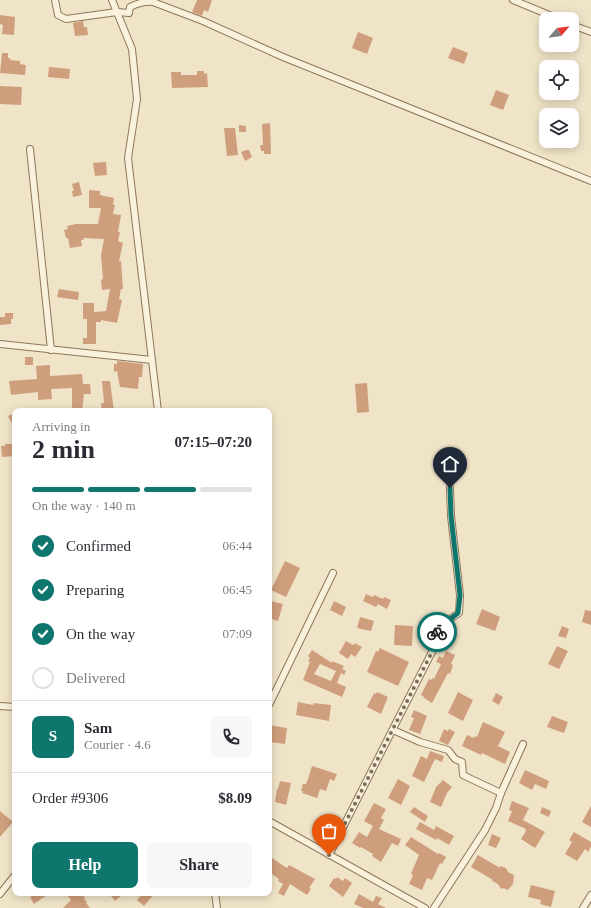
<!DOCTYPE html>
<meta charset="utf-8">
<style>
:root{--surface:#fff;--page:#f7f7f7;--text:#2b2b33;--muted:#7c7c81;--line:#e1e1e2;--accent:#0f766e}
body{margin:0;font-family:Georgia,serif;background:var(--page);color:var(--text);height:100vh;display:flex;flex-direction:column;font-size:15px;white-space:nowrap}
*{box-sizing:border-box;margin:0}
p{font-size:13px;color:var(--muted)}
.icon{flex:none;width:22px;height:22px;fill:none;stroke:currentColor;stroke-width:2;stroke-linecap:round;stroke-linejoin:round}
.map{position:relative;flex:1;overflow:hidden}
.panel{position:absolute;left:12px;top:408px;width:260px;height:488px;display:flex;flex-direction:column;background:var(--surface);border-radius:8px;box-shadow:0 2px 10px #0003}
.panel>*{flex:none}
.needle{width:26px;rotate:62deg}
.controls{position:absolute;left:539px;top:12px;display:grid;gap:8px}
.controls a{display:grid;place-items:center;width:40px;height:40px;border-radius:8px;background:var(--surface);box-shadow:0 2px 10px #0003;font-size:20px}
.pin{position:absolute;display:grid;place-items:center;width:34px;height:34px;color:#fff;margin:-41px -17px;border-radius:50% 50% 50% 0;rotate:-45deg;box-shadow:0 0 4px #0007}
.pin .icon{rotate:45deg}
.courier{position:absolute;display:grid;place-items:center;width:40px;height:40px;margin:-20px;border:3px solid #0f766e;border-radius:50%;background:#fff;color:#222;box-shadow:0 1px 5px #0007}
.overview em{font-style:normal;font-weight:600}
.overview div{display:flex;flex-direction:column-reverse}
.overview{display:flex;align-items:center;justify-content:space-between;height:68px;padding:0 20px}
h1{font-size:26px;font-weight:600;line-height:30px}
.bar{display:grid;grid-template-columns:repeat(4,1fr);gap:6px 4px;align-content:center;height:48px;padding:0 20px}
.bar i{height:5px;border-radius:3px;background:var(--line)}
.bar .current{background:var(--accent)}
.bar p{grid-column:span 4}
.line{display:flex;align-items:center;gap:10px;padding:0 20px;border-top:1px solid var(--line)}
.line div{flex:1}
.round{display:grid;place-items:center;flex:none;width:42px;height:42px;border-radius:8px;background:var(--page)}
ol{padding:0 20px;list-style:none}
li{display:flex;align-items:center;gap:12px;height:44px}
li p{margin-inline-start:auto}
li .icon{padding:4px;border-radius:50%;background:var(--accent);color:#fff;stroke-width:4}
li:last-child{color:var(--muted)}
li i{width:22px;height:22px;border:2px solid var(--line);border-radius:50%}
.primary-button{display:flex;gap:8px;margin-top:auto;padding:8px 20px}
.primary-button a{flex:1;height:46px;border-radius:8px;background:var(--accent);color:#fff;font-size:16px;font-weight:600;line-height:46px;text-align:center}
.primary-button a+a{background:var(--page);color:var(--text)}
.map>svg:first-child{display:block}
.building{fill:#cf9f7d;fill-rule:evenodd}
.lines{fill:none;stroke-linecap:round;stroke-linejoin:round}
.minor-casing{stroke:#8d765c;stroke-width:8}
.minor{stroke:#faf1dc;stroke-width:6}
.done{stroke:#7c6e5b;stroke-width:4;stroke-dasharray:0 7.2}
.route{stroke:#0f766e;stroke-width:5}
</style>
<div class="map">
<svg width="591" height="908" viewBox="0 0 591 908">
<rect width="100%" height="100%" fill="#f0e4c8"/>
<g class="building">
<polygon points="197,0 212,0 208,12 204,10 202,16 192,12"/>
<polygon points="0,15 15,17 14,35 2,34 3,25 0,24"/>
<polygon points="83,21 84,27 87,27 88,35 75,36 73,23"/>
<polygon points="358,32 373,38 367,54 352,48"/>
<polygon points="453,47 468,53 464,64 448,58"/>
<polygon points="2,53 8,53 8,58 10,58 10,60 20,61 20,64 26,65 25,75 0,73"/>
<polygon points="49,67 70,69 69,79 48,77"/>
<polygon points="197,71 204,71 204,74 207,73 208,87 172,88 171,72 181,72 181,75 197,75"/>
<polygon points="0,86 22,87 21,105 0,104"/>
<polygon points="496,90 509,95 503,110 490,105"/>
<polygon points="270,123 271,154 264,154 264,151 261,151 260,145 263,145 262,124"/>
<polygon points="239,125 246,126 246,132 239,132"/>
<polygon points="224,128 235,128 238,155 227,156"/>
<polygon points="246,150 249,150 252,157 245,161 241,152"/>
<polygon points="106,162 107,175 95,176 93,163"/>
<polygon points="79,182 82,195 73,197 72,191 74,191 72,184"/>
<polygon points="89,190 100,191 100,195 114,198 113,205 115,205 113,214 121,215 118,232 120,232 118,241 123,243 119,261 121,261 123,289 121,289 119,299 122,300 117,323 101,320 101,322 96,322 96,344 83,344 83,338 87,338 87,319 83,319 83,303 94,303 94,312 106,311 110,289 102,290 101,280 103,279 101,255 104,239 83,238 84,240 81,240 82,246 70,248 68,238 66,238 64,230 68,229 67,226 76,224 98,224 101,208 89,208"/>
<polygon points="59,289 79,292 78,300 57,297"/>
<polygon points="5,313 13,313 13,319 11,319 11,324 0,325 0,317 5,317"/>
<rect x="25" y="357" width="8" height="8"/>
<polygon points="117,361 143,364 142,377 139,377 138,389 120,387 117,371 114,372 114,364 117,364"/>
<polygon points="50,365 50,376 82,374 83,384 90,384 91,394 84,394 82,411 72,411 72,388 51,389 52,399 38,400 38,392 11,395 9,381 37,379 36,366"/>
<polygon points="102,381 110,381 114,411 102,411 101,403 104,403"/>
<polygon points="367,383 369,412 357,413 355,384"/>
<polygon points="15,413 15,429 8,416"/>
<polygon points="5,444 15,444 15,456 2,457 1,446 5,446"/>
<polygon points="285,561 300,568 286,597 271,590"/>
<polygon points="366,594 373,597 374,595 383,599 384,597 391,600 387,609 378,604 376,607 363,601"/>
<polygon points="271,601 283,604 278,621 269,618 269,610"/>
<polygon points="334,601 346,607 342,616 330,610"/>
<polygon points="482,609 500,617 495,631 476,624"/>
<polygon points="585,610 591,611 591,625 582,622"/>
<polygon points="360,617 374,621 371,631 357,628"/>
<polygon points="395,625 413,626 412,646 394,645"/>
<polygon points="562,626 569,629 566,638 558,636"/>
<polygon points="346,641 353,645 355,643 362,647 355,657 351,654 348,659 339,653"/>
<polygon points="557,646 568,651 559,669 548,664"/>
<polygon points="380,648 409,662 398,686 367,672 376,651 378,652"/>
<path d="M312,650L332,663V661L344,666L342,669L346,671L344,675L341,673L337,683L346,687L342,697L303,680L310,662L308,661L310,658L308,656ZM320,664L336,671L331,681L314,674Z"/>
<polygon points="446,651 455,655 451,664 453,665 450,674 448,673 432,703 424,698 424,697 421,695 429,679 431,680 433,678 434,679 441,664 436,662 439,656 443,658"/>
<polygon points="377,692 388,697 381,714 367,707 374,693 376,694"/>
<polygon points="458,692 473,700 463,721 448,713"/>
<polygon points="496,693 503,697 499,705 492,701"/>
<polygon points="298,702 313,705 314,703 331,705 329,721 296,715"/>
<polygon points="414,710 427,716 420,734 409,730 414,718 411,717"/>
<polygon points="552,716 568,722 564,733 547,727"/>
<polygon points="483,722 505,732 498,746 510,752 505,764 482,753 481,755 462,746 467,735 474,738 475,736 477,737"/>
<polygon points="269,725 287,728 285,744 269,742"/>
<polygon points="444,729 448,731 449,729 455,732 448,745 439,741"/>
<polygon points="430,751 444,756 442,762 435,759 424,782 412,776 421,756 427,759"/>
<polygon points="312,766 337,774 334,781 330,779 326,791 320,789 317,798 302,793 303,791 301,791 303,784 306,784 308,779"/>
<polygon points="525,770 549,781 546,789 535,784 532,790 519,783"/>
<polygon points="398,779 410,786 401,805 388,798"/>
<polygon points="443,780 452,787 447,793 441,807 430,802 436,787"/>
<polygon points="280,781 291,783 286,805 275,802 277,789 278,789"/>
<polygon points="512,801 529,808 523,820 545,832 535,848 521,839 526,831 525,830 526,829 508,821 512,811 509,810"/>
<polygon points="374,803 386,809 381,818 384,820 379,829 401,839 398,846 392,843 381,862 372,856 373,854 361,847 360,848 352,843 359,832 367,837 373,826 364,821"/>
<polygon points="591,806 591,827 582,822"/>
<polygon points="414,807 428,816 425,822 410,812"/>
<polygon points="542,807 551,811 549,817 540,813"/>
<polygon points="0,811 13,822 0,837"/>
<polygon points="420,822 434,830 436,826 454,836 449,845 437,838 436,840 416,829"/>
<polygon points="574,832 591,842 591,847 588,852 585,849 577,861 565,854 572,842 569,840"/>
<polygon points="492,834 501,838 496,848 488,845"/>
<polygon points="411,837 438,854 439,853 446,857 442,864 440,863 432,880 427,878 422,890 409,884 413,875 411,874 419,855 405,845"/>
<polygon points="478,855 500,868 500,866 506,868 508,872 514,875 513,884 508,890 503,888 501,889 498,884 492,881 493,880 471,867"/>
<polygon points="269,856 287,868 289,865 315,879 309,888 311,889 307,895 290,884 284,896 278,893 283,884 278,881 279,879 269,872"/>
<polygon points="337,877 343,881 345,878 352,883 343,897 329,886 334,878 336,879"/>
<polygon points="531,885 555,891 551,907 540,904 541,900 528,897"/>
<polygon points="29,893 50,893 34,904 30,897 32,896"/>
<polygon points="65,893 81,893 85,898 84,899 87,902 86,903 90,908 63,908 71,900"/>
<polygon points="114,893 124,893 115,901 111,896"/>
<polygon points="143,893 155,893 144,906 137,900"/>
<polygon points="359,894 373,902 376,896 382,898 378,904 386,908 363,908 354,904"/>
</g>
<g class="lines">
<g class="minor-casing">
<g id="minor">
<path d="M55,0L58,15L66,19L117,12L129,13L130,7C138,3 144,1 153,2L203,21L283,57L591,181"/>
<polyline points="112,0 132,49 137,99 128,158 158,411"/>
<polyline points="513,0 559,19"/>
<polyline points="572,25 591,32"/>
<polyline points="30,149 51,350"/>
<polyline points="0,344 152,360"/>
<polyline points="269,705 333,573"/>
<polyline points="0,706 15,707"/>
<polyline points="393,730 420,742 448,750 455,759 462,762 463,775 469,778 501,793"/>
<polyline points="269,821 425,908"/>
<polyline points="329,855 435,646 436,633 444,623 459,613 460,595 451,516 450,488"/>
<polyline points="215,893 217,908"/>
<polyline points="0,894 15,875"/>
<polyline points="434,908 485,830 496,808 501,793 523,744"/>
<polyline points="583,908 591,895"/>
</g>
</g>
<use href="#minor" class="minor"/>
</g>
<g class="lines">
<polyline class="done" points="329,855 435,646 437,632"/>
<polyline class="route" points="437,632 444,624 458,613 460,595 451,516 450,488"/>
</g>
</svg>
<div class="controls">
<a><svg class="needle" viewBox="-14 -14 28 28"><path d="M0-13l5 13h-10z" fill="#e53935"/><path d="M0 13l5-13h-10z" fill="#7c7c81"/></svg></a>
<a><svg class="icon" aria-label="locate" viewBox="0 0 24 24"><circle cx="12" cy="12" r="6"/><path d="M12 2v4M12 18v4M2 12h4M18 12h4"/></svg></a>
<a><svg class="icon" aria-label="layers" viewBox="0 0 24 24"><path d="M12 4l9 5-9 5-9-5zM3 14l9 5 9-5"/></svg></a>
</div>
<div class="pin" style="left:329px;top:855px;background:#ea580c"><svg class="icon" aria-label="bag" viewBox="0 0 24 24"><path d="M5 8h14l-1 12H6zM9 8a3 3 0 0 1 6 0"/></svg></div>
<div class="pin" style="left:450px;top:488px;background:#1f2937"><svg class="icon" aria-label="home" viewBox="0 0 24 24"><path d="M3 11l9-7 9 7M6 9v11h12V9"/></svg></div>
<div class="courier" style="left:437px;top:632px"><svg class="icon" aria-label="bike" viewBox="0 0 24 24"><circle cx="6" cy="16" r="4"/><circle cx="18" cy="16" r="4"/><path d="M6 16l4-8h5l3 8M10 8l3 8H6M13 5h3"/></svg></div>
<section class="panel">
<div class="overview"><div><h1>2 min</h1><p>Arriving in</p></div><em>07:15–07:20</em></div>
<div class="bar"><i class="current"></i><i class="current"></i><i class="current"></i><i></i><p>On the way · 140 m</p></div>
<ol>
<li><svg class="icon" aria-label="check" viewBox="0 0 24 24"><path d="M5 12l5 5 9-10"/></svg>Confirmed<p>06:44</p></li>
<li><svg class="icon" aria-label="check" viewBox="0 0 24 24"><path d="M5 12l5 5 9-10"/></svg>Preparing<p>06:45</p></li>
<li><svg class="icon" aria-label="check" viewBox="0 0 24 24"><path d="M5 12l5 5 9-10"/></svg>On the way<p>07:09</p></li>
<li><i></i>Delivered</li>
</ol>
<div class="line" style="height:72px"><b class="round" style="background:var(--accent);color:#fff">S</b><div><b>Sam</b><p>Courier · 4.6</p></div><a class="round"><svg class="icon" aria-label="phone" viewBox="0 0 24 24"><path d="M5 4h4l2 5-3 2q2 4 5 5l2-3 5 2v4C11 20 4 13 5 4z"/></svg></a></div>
<div class="line" style="height:52px"><div>Order #9306</div><b>$8.09</b></div>
<div class="primary-button"><a>Help</a><a>Share</a></div>
</section>
</div>
